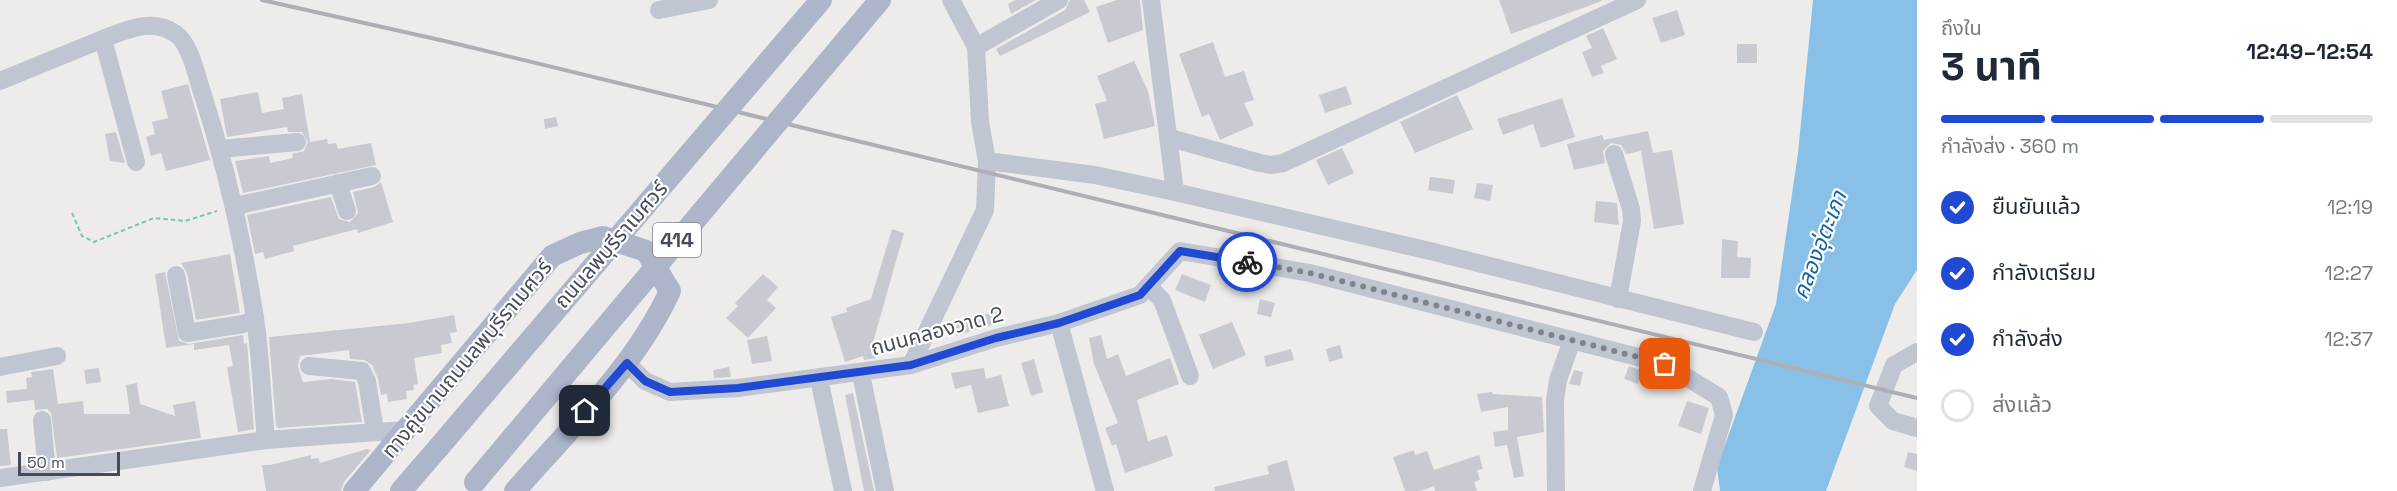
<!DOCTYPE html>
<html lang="th">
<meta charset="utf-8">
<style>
:root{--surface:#fff;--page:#f2f2f3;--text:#1f2937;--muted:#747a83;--line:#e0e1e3;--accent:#204ad3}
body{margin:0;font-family:"Space Grotesk","Noto Sans Thai",sans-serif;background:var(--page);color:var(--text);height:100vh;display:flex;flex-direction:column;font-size:22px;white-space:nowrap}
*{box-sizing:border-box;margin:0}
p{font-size:20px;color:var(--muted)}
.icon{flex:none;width:33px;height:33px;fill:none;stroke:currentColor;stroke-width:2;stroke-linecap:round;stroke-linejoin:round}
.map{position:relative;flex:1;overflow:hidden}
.sheet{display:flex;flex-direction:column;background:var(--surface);width:480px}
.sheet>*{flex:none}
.scale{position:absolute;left:18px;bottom:15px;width:102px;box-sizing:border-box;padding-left:6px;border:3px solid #454b58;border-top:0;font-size:16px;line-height:21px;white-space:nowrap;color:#454b58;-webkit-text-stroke:4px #fff;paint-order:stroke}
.pin{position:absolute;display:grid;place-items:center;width:51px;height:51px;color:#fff;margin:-26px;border-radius:12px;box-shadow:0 3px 9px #0006}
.courier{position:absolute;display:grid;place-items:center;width:60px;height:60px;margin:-30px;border:4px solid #204ad3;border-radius:50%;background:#fff;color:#222;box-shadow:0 2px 8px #0007}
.head em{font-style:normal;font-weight:700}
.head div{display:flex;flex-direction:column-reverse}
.head{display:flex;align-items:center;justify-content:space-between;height:102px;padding:0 24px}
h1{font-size:39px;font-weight:700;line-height:45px}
.bar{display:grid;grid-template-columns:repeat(4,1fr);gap:9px 6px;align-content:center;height:72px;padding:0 24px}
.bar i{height:8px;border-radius:4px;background:var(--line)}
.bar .current{background:var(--accent)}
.bar p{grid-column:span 4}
ol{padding:0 24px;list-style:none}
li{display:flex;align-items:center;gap:18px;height:66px}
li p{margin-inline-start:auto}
li .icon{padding:6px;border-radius:50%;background:var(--accent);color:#fff;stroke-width:4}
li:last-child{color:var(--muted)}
li i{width:33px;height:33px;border:3px solid var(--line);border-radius:50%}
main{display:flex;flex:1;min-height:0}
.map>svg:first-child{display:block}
.water{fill:#89c0e7}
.building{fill:#c9c9d1}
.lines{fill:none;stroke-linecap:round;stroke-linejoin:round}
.path{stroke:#74c8af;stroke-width:2;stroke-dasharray:4.5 3;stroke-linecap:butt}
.minor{stroke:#bfc5d1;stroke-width:18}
.major{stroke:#acb5ca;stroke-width:22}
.rail{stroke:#aeafb6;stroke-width:4}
.major-bridge{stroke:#acb5ca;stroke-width:22}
.done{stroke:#80838b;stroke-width:6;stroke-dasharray:0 10.8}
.route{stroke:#204ad3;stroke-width:8}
.labels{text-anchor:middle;stroke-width:4.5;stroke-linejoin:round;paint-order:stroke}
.shield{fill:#fff;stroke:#7d818a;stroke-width:1.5}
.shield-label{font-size:20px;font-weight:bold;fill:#454b58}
.street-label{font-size:21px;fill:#454b58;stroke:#fff}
.water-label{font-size:22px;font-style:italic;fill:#12649e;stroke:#fff}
</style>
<main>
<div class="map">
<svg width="1917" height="491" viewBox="0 0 1917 491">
<rect width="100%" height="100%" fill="#eeeceb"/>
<polygon class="water" points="1813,0 1917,0 1917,270 1895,304 1826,491 1720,491 1717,467 1776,304 1798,153"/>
<g class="building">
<polygon points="1016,0 1036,0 1011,14 1008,4"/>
<polygon points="1070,0 1084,0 1090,12 1000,56 996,49 1065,10"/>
<polygon points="1117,0 1140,0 1143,30 1108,43 1096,7"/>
<polygon points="1499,0 1601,0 1602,1 1511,34"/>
<polygon points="1677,10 1685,35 1661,43 1652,18"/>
<polygon points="1603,28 1617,59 1601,66 1604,73 1592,77 1582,52 1592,48 1586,36"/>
<polygon points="1213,42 1225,77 1244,71 1254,100 1244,103 1254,125 1220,140 1209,114 1202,117 1179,54"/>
<rect x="1737" y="44" width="20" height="19"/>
<polygon points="1134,61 1148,91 1155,126 1104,139 1095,104 1107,101 1097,76"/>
<polygon points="188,84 210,160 166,171 161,153 151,156 146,137 155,134 152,122 168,118 161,91"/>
<polygon points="1346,86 1352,104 1325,113 1319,95"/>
<polygon points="258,92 262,113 284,109 282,98 302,94 310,142 327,139 328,144 336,143 338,149 371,143 376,165 243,193 235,161 269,156 270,163 293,158 292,154 304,151 308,142 302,132 288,132 287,127 227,137 220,99"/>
<polygon points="1457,95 1473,129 1415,153 1400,122"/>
<polygon points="1562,98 1575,137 1541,148 1533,124 1503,135 1497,119"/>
<polygon points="556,117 558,126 545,129 544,119"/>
<polygon points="1648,131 1653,153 1672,150 1684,224 1654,229 1641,151 1626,154 1621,145 1611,143 1603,151 1605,163 1574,170 1567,144 1602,135 1604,140"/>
<polygon points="116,132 125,163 110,161 105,134"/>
<polygon points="1342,148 1354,173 1328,185 1316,160"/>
<polygon points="1430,177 1455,180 1453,194 1428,190"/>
<polygon points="381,182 393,222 358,233 357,229 293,246 294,251 265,259 263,252 255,254 247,215 331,197 339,219 350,222 358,213 353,192 374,187"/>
<polygon points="1477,183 1493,185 1490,201 1474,198"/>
<polygon points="1596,201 1617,203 1619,225 1594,222"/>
<polygon points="892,229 904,233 872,346 876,358 864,360 863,356 845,362 831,317 847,312 846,308 871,299"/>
<polygon points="1722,239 1738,241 1737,257 1751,258 1750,278 1721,278"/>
<polygon points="230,254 240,313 196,320 187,273 181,263"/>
<polygon points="165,272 179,341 189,344 243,335 244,344 247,343 254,429 238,432 227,367 233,366 229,345 194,350 194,344 166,348 155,274"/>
<polygon points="763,274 778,287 767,300 776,308 748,338 726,318 738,306 735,303"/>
<polygon points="1182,274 1211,285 1205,302 1175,290"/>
<polygon points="1260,299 1275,303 1271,317 1257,314"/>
<polygon points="998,311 1002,322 956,336 953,324"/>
<polygon points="454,315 457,332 450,333 452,343 441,345 442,353 414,358 418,384 413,385 414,390 406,391 407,399 388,402 387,394 381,395 378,379 372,365 364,360 350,359 349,350 300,356 298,366 303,382 332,379 355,382 362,422 279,428 276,426 269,337 409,323"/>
<polygon points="1232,322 1246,355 1213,369 1199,335"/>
<polygon points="1101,335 1107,359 1118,354 1126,376 1170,358 1179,384 1137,400 1148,441 1167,435 1173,456 1125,473 1116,444 1112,446 1105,428 1118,423 1094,364 1089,338"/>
<polygon points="767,336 772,361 752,364 747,340"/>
<polygon points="1340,345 1343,358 1329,362 1326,349"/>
<polygon points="1291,349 1294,360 1266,367 1264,356"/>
<polygon points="1034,359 1043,392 1031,396 1021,363"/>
<polygon points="1629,366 1643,371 1638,384 1624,379"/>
<polygon points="729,367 731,377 714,378 713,370"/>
<polygon points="99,368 101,382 86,384 84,370"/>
<polygon points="984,368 986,379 1001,375 1009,406 978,413 971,385 955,389 951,373"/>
<polygon points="53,369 58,404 83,401 84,414 130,414 126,385 137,383 140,404 175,416 173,405 195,401 201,438 57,458 51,413 47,409 35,410 34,400 7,403 6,391 27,389 26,378 32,377 31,372"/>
<polygon points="1574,370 1583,372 1580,386 1569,384"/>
<polygon points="1492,392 1493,394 1542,397 1544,432 1517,437 1524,476 1514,478 1507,445 1495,447 1493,432 1508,430 1508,407 1481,412 1477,394"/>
<polygon points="853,393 874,491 864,491 845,395"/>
<polygon points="1687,401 1709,408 1701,434 1678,426"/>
<polygon points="0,429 7,429 11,465 0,466"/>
<polygon points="367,449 371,450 344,482 341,491 266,491 262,465 270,465 311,455 311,459 318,458 320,463"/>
<polygon points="1414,450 1415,455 1427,451 1434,470 1479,455 1483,469 1477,470 1480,480 1474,482 1477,491 1435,491 1434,486 1421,491 1405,491 1393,457"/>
<polygon points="1908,452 1917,454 1917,471 1904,467"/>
<polygon points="1287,460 1295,491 1215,491 1214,487 1269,474 1267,466"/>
</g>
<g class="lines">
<polyline class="path" points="72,213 82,236 94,242 154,218 185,221 217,211"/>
<g class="minor">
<polyline points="659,10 709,0"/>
<polyline points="976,47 1059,0"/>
<polyline points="0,81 103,39"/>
<polyline points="1170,138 1260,163 1271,165 1283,163 1637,0"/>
<polyline points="220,149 297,142"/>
<polyline points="1614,154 1631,209 1632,221 1618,299"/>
<polyline points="987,161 1095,175 1175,192 1151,0"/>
<path d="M136,162L103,39C127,30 152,17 176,34C191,45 196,75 202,92C226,166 243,241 255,318C261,358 262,400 266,440"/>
<polyline points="338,183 347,211"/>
<polyline points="1175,192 1430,251 1754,332"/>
<polyline points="235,206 372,176"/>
<polyline points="176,275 187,333 243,324 255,319"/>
<polyline points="1148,286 1162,300 1190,376"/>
<polyline points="1059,323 1140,295 1180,251 1310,273 1665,364 1719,397 1724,415 1702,491"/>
<polyline points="1917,352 1894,365 1878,406 1893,421 1917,428"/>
<polyline points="627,363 645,381 670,392 738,388 911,365 996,338 1059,323 1105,491"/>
<polyline points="911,365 985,210 987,161 980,122 976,47 951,0"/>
<polyline points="309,366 362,371 367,381 375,431"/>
<polyline points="0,367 57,356"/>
<polyline points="861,374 885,491"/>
<polyline points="819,379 843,491"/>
<polyline points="42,420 47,472"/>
<polyline points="0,478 266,440 406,430"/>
<polyline points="1556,491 1555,400 1558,380 1572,340"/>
</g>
<g class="major">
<path d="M354,491L552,256L580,243L603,237L646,251L670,291C635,367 570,428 515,491"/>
<polyline points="401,491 439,447"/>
</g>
<polyline class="rail" points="262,0 449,42 1917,398"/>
<g class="major-bridge">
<polyline points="439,447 821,0"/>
<polyline points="475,482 880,0"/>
</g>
</g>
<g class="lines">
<polyline class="done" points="1247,262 1310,273 1665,364"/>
<polyline class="route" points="585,411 627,363 645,381 670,392 738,388 911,365 996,338 1059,323 1140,295 1180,251 1247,262"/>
</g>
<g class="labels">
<rect class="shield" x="653" y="223" width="48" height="34" rx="4.5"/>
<g class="shield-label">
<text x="677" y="247">414</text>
</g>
<g class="street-label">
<text transform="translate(611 245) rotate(-49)" y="7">ถนนลพบุรีราเมศวร์</text>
<text transform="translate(937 331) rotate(-15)" y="7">ถนนคลองวาด 2</text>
<text transform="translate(467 359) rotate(-50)" y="7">ทางคู่ขนานถนนลพบุรีราเมศวร์</text>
</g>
<g class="water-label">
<text transform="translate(1819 245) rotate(-69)" y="8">คลองอุ่ตะเภา</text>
</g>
</g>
</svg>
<div class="scale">50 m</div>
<div class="pin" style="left:1665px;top:364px;background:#ea580c"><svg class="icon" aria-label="bag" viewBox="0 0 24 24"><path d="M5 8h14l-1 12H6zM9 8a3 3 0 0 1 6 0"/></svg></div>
<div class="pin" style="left:585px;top:411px;background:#1f2937"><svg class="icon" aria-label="home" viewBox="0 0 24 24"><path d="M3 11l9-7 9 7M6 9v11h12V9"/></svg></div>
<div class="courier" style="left:1247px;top:262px"><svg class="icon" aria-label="bike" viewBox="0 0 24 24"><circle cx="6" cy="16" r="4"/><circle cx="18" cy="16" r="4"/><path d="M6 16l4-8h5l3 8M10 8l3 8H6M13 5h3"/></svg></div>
</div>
<section class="sheet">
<div class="head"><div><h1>3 นาที</h1><p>ถึงใน</p></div><em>12:49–12:54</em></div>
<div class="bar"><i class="current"></i><i class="current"></i><i class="current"></i><i></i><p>กำลังส่ง · 360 m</p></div>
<ol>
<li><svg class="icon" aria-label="check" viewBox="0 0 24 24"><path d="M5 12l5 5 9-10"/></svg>ยืนยันแล้ว<p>12:19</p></li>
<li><svg class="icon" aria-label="check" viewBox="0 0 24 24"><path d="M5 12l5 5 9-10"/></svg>กำลังเตรียม<p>12:27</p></li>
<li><svg class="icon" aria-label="check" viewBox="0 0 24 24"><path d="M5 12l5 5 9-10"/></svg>กำลังส่ง<p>12:37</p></li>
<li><i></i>ส่งแล้ว</li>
</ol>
</section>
</main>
